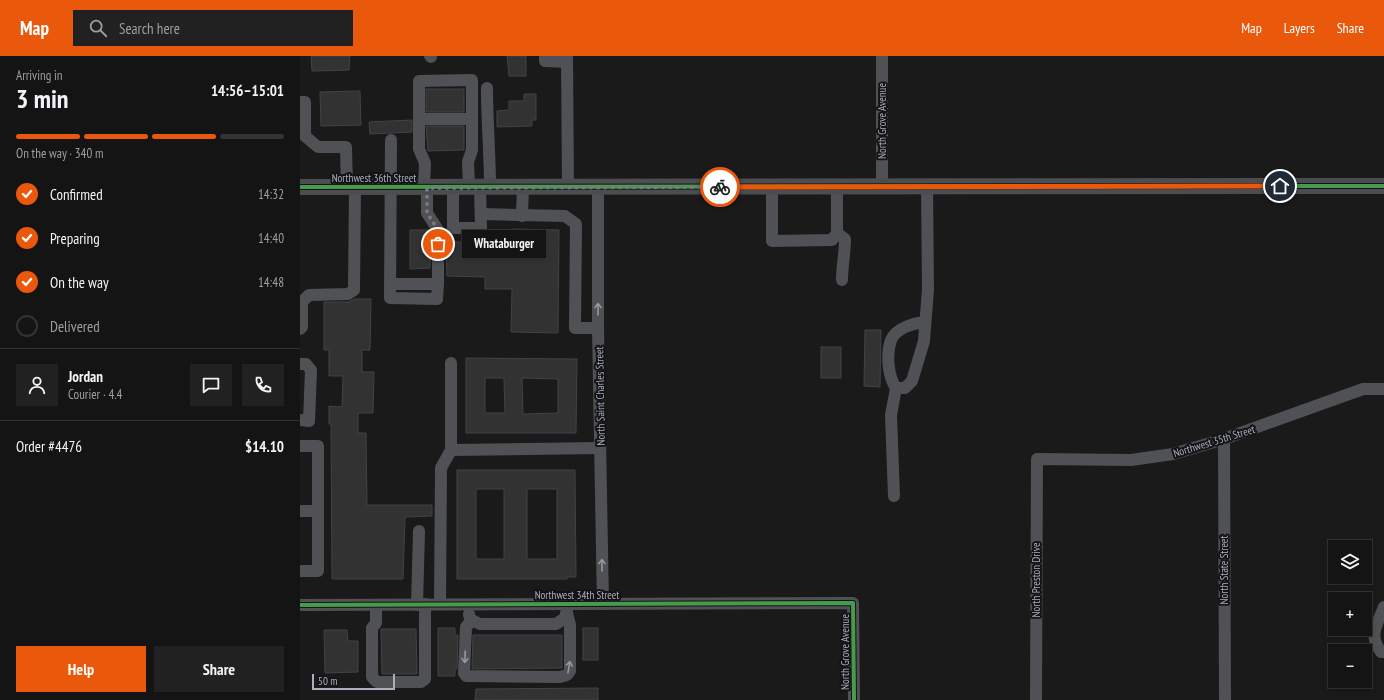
<!DOCTYPE html>
<meta charset="utf-8">
<style>
:root{--surface:#141414;--page:#212122;--text:#f1f3f6;--muted:#9d9ea0;--line:#333334;--accent:#ea580c}
body{margin:0;font-family:"PT Sans Narrow",sans-serif;background:var(--page);color:var(--text);height:100vh;display:flex;flex-direction:column;font-size:15px;white-space:nowrap}
*{box-sizing:border-box;margin:0}
p{font-size:13px;color:var(--muted)}
.icon{flex:none;width:22px;height:22px;fill:none;stroke:currentColor;stroke-width:2;stroke-linecap:round;stroke-linejoin:round}
.map{position:relative;flex:1;overflow:hidden}
.panel{display:flex;flex-direction:column;background:var(--surface);width:300px}
.panel>*{flex:none}
.controls{position:absolute;left:1028px;top:484px;display:grid;gap:8px}
.controls a{display:grid;place-items:center;width:44px;height:44px;border-radius:0px;background:var(--surface);box-shadow:0 2px 6px #0003,0 0 0 1px var(--line);font-size:20px}
.scale{position:absolute;left:12px;bottom:10px;width:83px;box-sizing:border-box;padding-left:4px;border:2px solid #aaafbc;border-top:0;font-size:11px;line-height:14px;white-space:nowrap;color:#aaafbc;-webkit-text-stroke:3px #141416;paint-order:stroke}
.pin{position:absolute;display:grid;place-items:center;width:34px;height:34px;color:#fff;margin:-17px;border:2px solid #fff;border-radius:50%;box-shadow:0 1px 4px #0007}
.courier{position:absolute;display:grid;place-items:center;width:40px;height:40px;margin:-20px;border:3px solid #ea580c;border-radius:50%;background:#fff;color:#222;box-shadow:0 1px 5px #0007}
.bubble{position:absolute;height:28px;border-radius:0px;background:var(--surface);box-shadow:0 2px 6px #0003,0 0 0 1px var(--line);font-size:13px;font-weight:800;line-height:28px;text-align:center}
.summary em{font-style:normal;font-weight:800}
.summary div{display:flex;flex-direction:column-reverse}
.summary{display:flex;align-items:center;justify-content:space-between;height:68px;padding:0 16px}
h1{font-size:26px;font-weight:800;line-height:30px}
.bar{display:grid;grid-template-columns:repeat(4,1fr);gap:6px 4px;align-content:center;height:48px;padding:0 16px}
.bar i{height:5px;border-radius:3px;background:var(--line)}
.bar .on{background:var(--accent)}
.bar p{grid-column:span 4}
.line{display:flex;align-items:center;gap:10px;padding:0 16px;border-top:1px solid var(--line)}
.line div{flex:1}
.round{display:grid;place-items:center;flex:none;width:42px;height:42px;border-radius:0px;background:var(--page)}
ol{padding:0 16px;list-style:none}
li{display:flex;align-items:center;gap:12px;height:44px}
li p{margin-inline-start:auto}
li .icon{padding:4px;border-radius:50%;background:var(--accent);color:#fff;stroke-width:4}
li:last-child{color:var(--muted)}
li i{width:22px;height:22px;border:2px solid var(--line);border-radius:50%}
.action{display:flex;gap:8px;margin-top:auto;padding:8px 16px}
.action a{flex:1;height:46px;border-radius:0px;background:var(--accent);color:#fff;font-size:16px;font-weight:800;line-height:46px;text-align:center}
.action a+a{background:var(--page);color:var(--text)}
header{display:flex;align-items:center;gap:24px;box-sizing:border-box;height:56px;padding:0 20px;background:var(--accent);color:#fff}
header strong{font-size:19px}
nav{display:flex;gap:22px;margin-inline-start:auto;font-size:14px}
.search{width:280px;height:36px;background:var(--page);display:flex;align-items:center;gap:10px;box-sizing:border-box;padding:0 14px;border-radius:0px;color:var(--muted);font-size:15px}
main{display:flex;flex:1;min-height:0}
.map>svg:first-child{display:block}
.building{fill:#323232;stroke:#424346;fill-rule:evenodd}
.lines{fill:none;stroke-linecap:round;stroke-linejoin:round}
.minor{stroke:#4f5154;stroke-width:12}
.major{stroke:#4c4d50;stroke-width:16}
.cycleway-casing{stroke:#141416;stroke-width:6}
.cycleway{stroke:#469c4c;stroke-width:4}
.oneway{stroke:#9398a2}
.done{stroke:#787b83;stroke-width:4;stroke-dasharray:0 7.2}
.route{stroke:#ea580c;stroke-width:5}
.labels{text-anchor:middle;stroke-width:4;stroke-linejoin:round;paint-order:stroke}
.street-label{font-size:11px;fill:#aaafbc;stroke:#141416}
</style>
<header>
<strong>Map</strong>
<div class="search"><svg class="icon" aria-label="search" viewBox="0 0 24 24"><circle cx="10" cy="10" r="6"/><path d="M15 15l6 6"/></svg>Search here</div>
<nav><a>Map</a><a>Layers</a><a>Share</a></nav>
</header>
<main>
<section class="panel">
<div class="summary"><div><h1>3 min</h1><p>Arriving in</p></div><em>14:56–15:01</em></div>
<div class="bar"><i class="on"></i><i class="on"></i><i class="on"></i><i></i><p>On the way · 340 m</p></div>
<ol>
<li><svg class="icon" aria-label="check" viewBox="0 0 24 24"><path d="M5 12l5 5 9-10"/></svg>Confirmed<p>14:32</p></li>
<li><svg class="icon" aria-label="check" viewBox="0 0 24 24"><path d="M5 12l5 5 9-10"/></svg>Preparing<p>14:40</p></li>
<li><svg class="icon" aria-label="check" viewBox="0 0 24 24"><path d="M5 12l5 5 9-10"/></svg>On the way<p>14:48</p></li>
<li><i></i>Delivered</li>
</ol>
<div class="line" style="height:72px"><a class="round"><svg class="icon" aria-label="person" viewBox="0 0 24 24"><circle cx="12" cy="8" r="4"/><path d="M4 21q1-7 8-7t8 7"/></svg></a><div><b>Jordan</b><p>Courier · 4.4</p></div><a class="round"><svg class="icon" aria-label="chat" viewBox="0 0 24 24"><path d="M4 5h16v11H9l-5 4z"/></svg></a><a class="round"><svg class="icon" aria-label="phone" viewBox="0 0 24 24"><path d="M5 4h4l2 5-3 2q2 4 5 5l2-3 5 2v4C11 20 4 13 5 4z"/></svg></a></div>
<div class="line" style="height:52px"><div>Order #4476</div><b>$14.10</b></div>
<div class="action"><a>Help</a><a>Share</a></div>
</section>
<div class="map">
<svg width="1084" height="644" viewBox="0 0 1084 644">
<rect width="100%" height="100%" fill="#1a1a1a"/>
<g class="building">
<polygon points="11,0 50,0 49,14 12,15"/>
<polygon points="207,0 226,0 226,20 209,20"/>
<rect x="126" y="33" width="38" height="23"/>
<polygon points="60,35 61,69 21,70 20,36"/>
<polygon points="224,38 236,38 236,64 232,64 232,70 197,71 197,55 209,54 209,45 224,45"/>
<polygon points="112,64 112,76 70,78 69,66"/>
<polygon points="126,70 164,70 164,94 128,95"/>
<polygon points="213,173 259,174 258,277 211,276 212,233 185,233 185,221 147,220 146,186 185,186 185,178 188,175 213,175"/>
<polygon points="110,174 129,174 130,176 130,212 110,213"/>
<polygon points="55,243 71,243 70,294 62,294 62,316 74,316 73,357 58,357 58,377 66,377 67,449 132,449 132,460 105,461 103,523 32,523 31,368 29,368 29,350 42,351 43,320 29,320 29,294 24,294 24,246 48,246"/>
<polygon points="565,274 581,274 580,331 564,330"/>
<rect x="521" y="291" width="20" height="31"/>
<path d="M166,302L277,303L276,377H166ZM185,322H204L205,357H185ZM222,322L258,323V357L223,358Z"/>
<path d="M157,414H275L276,521H267V523H157ZM176,433H204V503H176ZM227,433H257V503H227Z"/>
<polygon points="138,572 155,572 155,579 158,579 157,613 155,613 155,620 138,620"/>
<rect x="283" y="572" width="15" height="32"/>
<polygon points="81,573 116,573 117,618 82,618"/>
<polygon points="24,574 47,574 48,585 58,585 58,616 25,617"/>
<polygon points="173,579 262,579 262,612 172,613"/>
<polygon points="298,632 298,644 175,644 176,633"/>
</g>
<g class="lines">
<g class="minor">
<polyline points="130,0 131,1"/>
<polyline points="245,0 245,5 267,6"/>
<polyline points="267,0 268,131"/>
<polyline points="582,0 582,131"/>
<path d="M187,32C187,65 190,98 190,131"/>
<polyline points="0,46 5,46 5,80 18,91 46,91 47,131"/>
<polyline points="119,63 172,63"/>
<polyline points="91,84 90,242 137,243 138,228"/>
<polyline points="124,131 125,107 119,93 119,25 172,24 172,94 168,106 169,131"/>
<polyline points="153,131 153,172 181,172 180,131"/>
<polyline points="298,131 298,272 303,548"/>
<polyline points="472,131 472,185 532,184 537,177 537,131"/>
<polyline points="181,158 265,160 276,168 275,272 298,272"/>
<polyline points="222,160 223,131"/>
<path d="M537,177L545,183C545,198 542,210 542,224"/>
<polyline points="90,228 138,228 138,174 127,157 127,131"/>
<polyline points="0,246 2,246 2,271 0,273"/>
<polyline points="2,246 9,239 48,238 54,234 55,131"/>
<path d="M625,266C614,267 596,272 591,284C586,298 588,321 596,332H605L612,325L624,285L628,233L627,131"/>
<polyline points="0,308 6,308 11,314 9,365 0,364"/>
<polyline points="924,383 925,644"/>
<polyline points="0,390 18,390 18,455 0,455"/>
<polyline points="151,394 300,392"/>
<polyline points="594,440 591,359 596,332"/>
<polyline points="0,515 18,515 18,455"/>
<polyline points="140,548 141,412 151,394 151,307"/>
<polyline points="0,549 553,547 554,644"/>
<polyline points="76,549 76,567 72,572 72,621 77,626 121,626 125,623 125,548"/>
<polyline points="117,549 119,475"/>
<path d="M1084,551C1077,569 1068,579 1081,596H1084"/>
<polyline points="169,558 170,563 180,568 256,568 265,562 267,553"/>
<polyline points="172,564 166,571 164,617 166,620 260,621 267,619 270,615 270,569 267,557"/>
<polyline points="736,644 737,403 831,404 873,398 924,383 1063,333 1084,333"/>
</g>
<polyline class="major" points="0,131 1084,130"/>
<g class="cycleway-casing">
<g id="cycleway">
<polyline points="0,131 1084,130"/>
<polyline points="0,549 553,547 554,644"/>
</g>
</g>
<use href="#cycleway" class="cycleway"/>
</g>
<defs><path id="oneway-shaft" d="M-6 0H5M1.5-3L5.5 0L1.5 3" fill="none" stroke-width="1.6" stroke-linecap="round" stroke-linejoin="round"/></defs>
<g class="oneway">
<use href="#oneway-shaft" transform="translate(298 253) rotate(-90)"/>
<use href="#oneway-shaft" transform="translate(302 509) rotate(-91)"/>
<use href="#oneway-shaft" transform="translate(165 601) rotate(92)"/>
<use href="#oneway-shaft" transform="translate(269 611) rotate(-80)"/>
</g>
<g class="lines">
<polyline class="done" points="138,188 138,174 127,157 127,132 420,131"/>
<polyline class="route" points="420,131 980,130"/>
</g>
<g class="labels">
<g class="street-label">
<text transform="translate(582 65) rotate(-90)" y="4">North Grove Avenue</text>
<text x="74" y="126">Northwest 36th Street</text>
<text transform="translate(300 340) rotate(-91)" y="4">North Saint Charles Street</text>
<text transform="translate(914 385) rotate(-17)" y="4">Northwest 35th Street</text>
<text transform="translate(924 514) rotate(-90)" y="4">North State Street</text>
<text transform="translate(736 524) rotate(-90)" y="4">North Preston Drive</text>
<text x="277" y="543">Northwest 34th Street</text>
<text transform="translate(545 596) rotate(-90)" y="4">North Grove Avenue</text>
</g>
</g>
</svg>
<div class="controls">
<a><svg class="icon" aria-label="layers" viewBox="0 0 24 24"><path d="M12 4l9 5-9 5-9-5zM3 14l9 5 9-5"/></svg></a>
<a>+</a>
<a>−</a>
</div>
<div class="scale">50 m</div>
<div class="pin" style="left:138px;top:188px;background:#ea580c"><svg class="icon" aria-label="bag" viewBox="0 0 24 24"><path d="M5 8h14l-1 12H6zM9 8a3 3 0 0 1 6 0"/></svg></div>
<div class="pin" style="left:980px;top:130px;background:#1f2937"><svg class="icon" aria-label="home" viewBox="0 0 24 24"><path d="M3 11l9-7 9 7M6 9v11h12V9"/></svg></div>
<div class="courier" style="left:420px;top:131px"><svg class="icon" aria-label="bike" viewBox="0 0 24 24"><circle cx="6" cy="16" r="4"/><circle cx="18" cy="16" r="4"/><path d="M6 16l4-8h5l3 8M10 8l3 8H6M13 5h3"/></svg></div>
<div class="bubble" style="left:162px;top:174px;width:84px">Whataburger</div>
</div>
</main>
